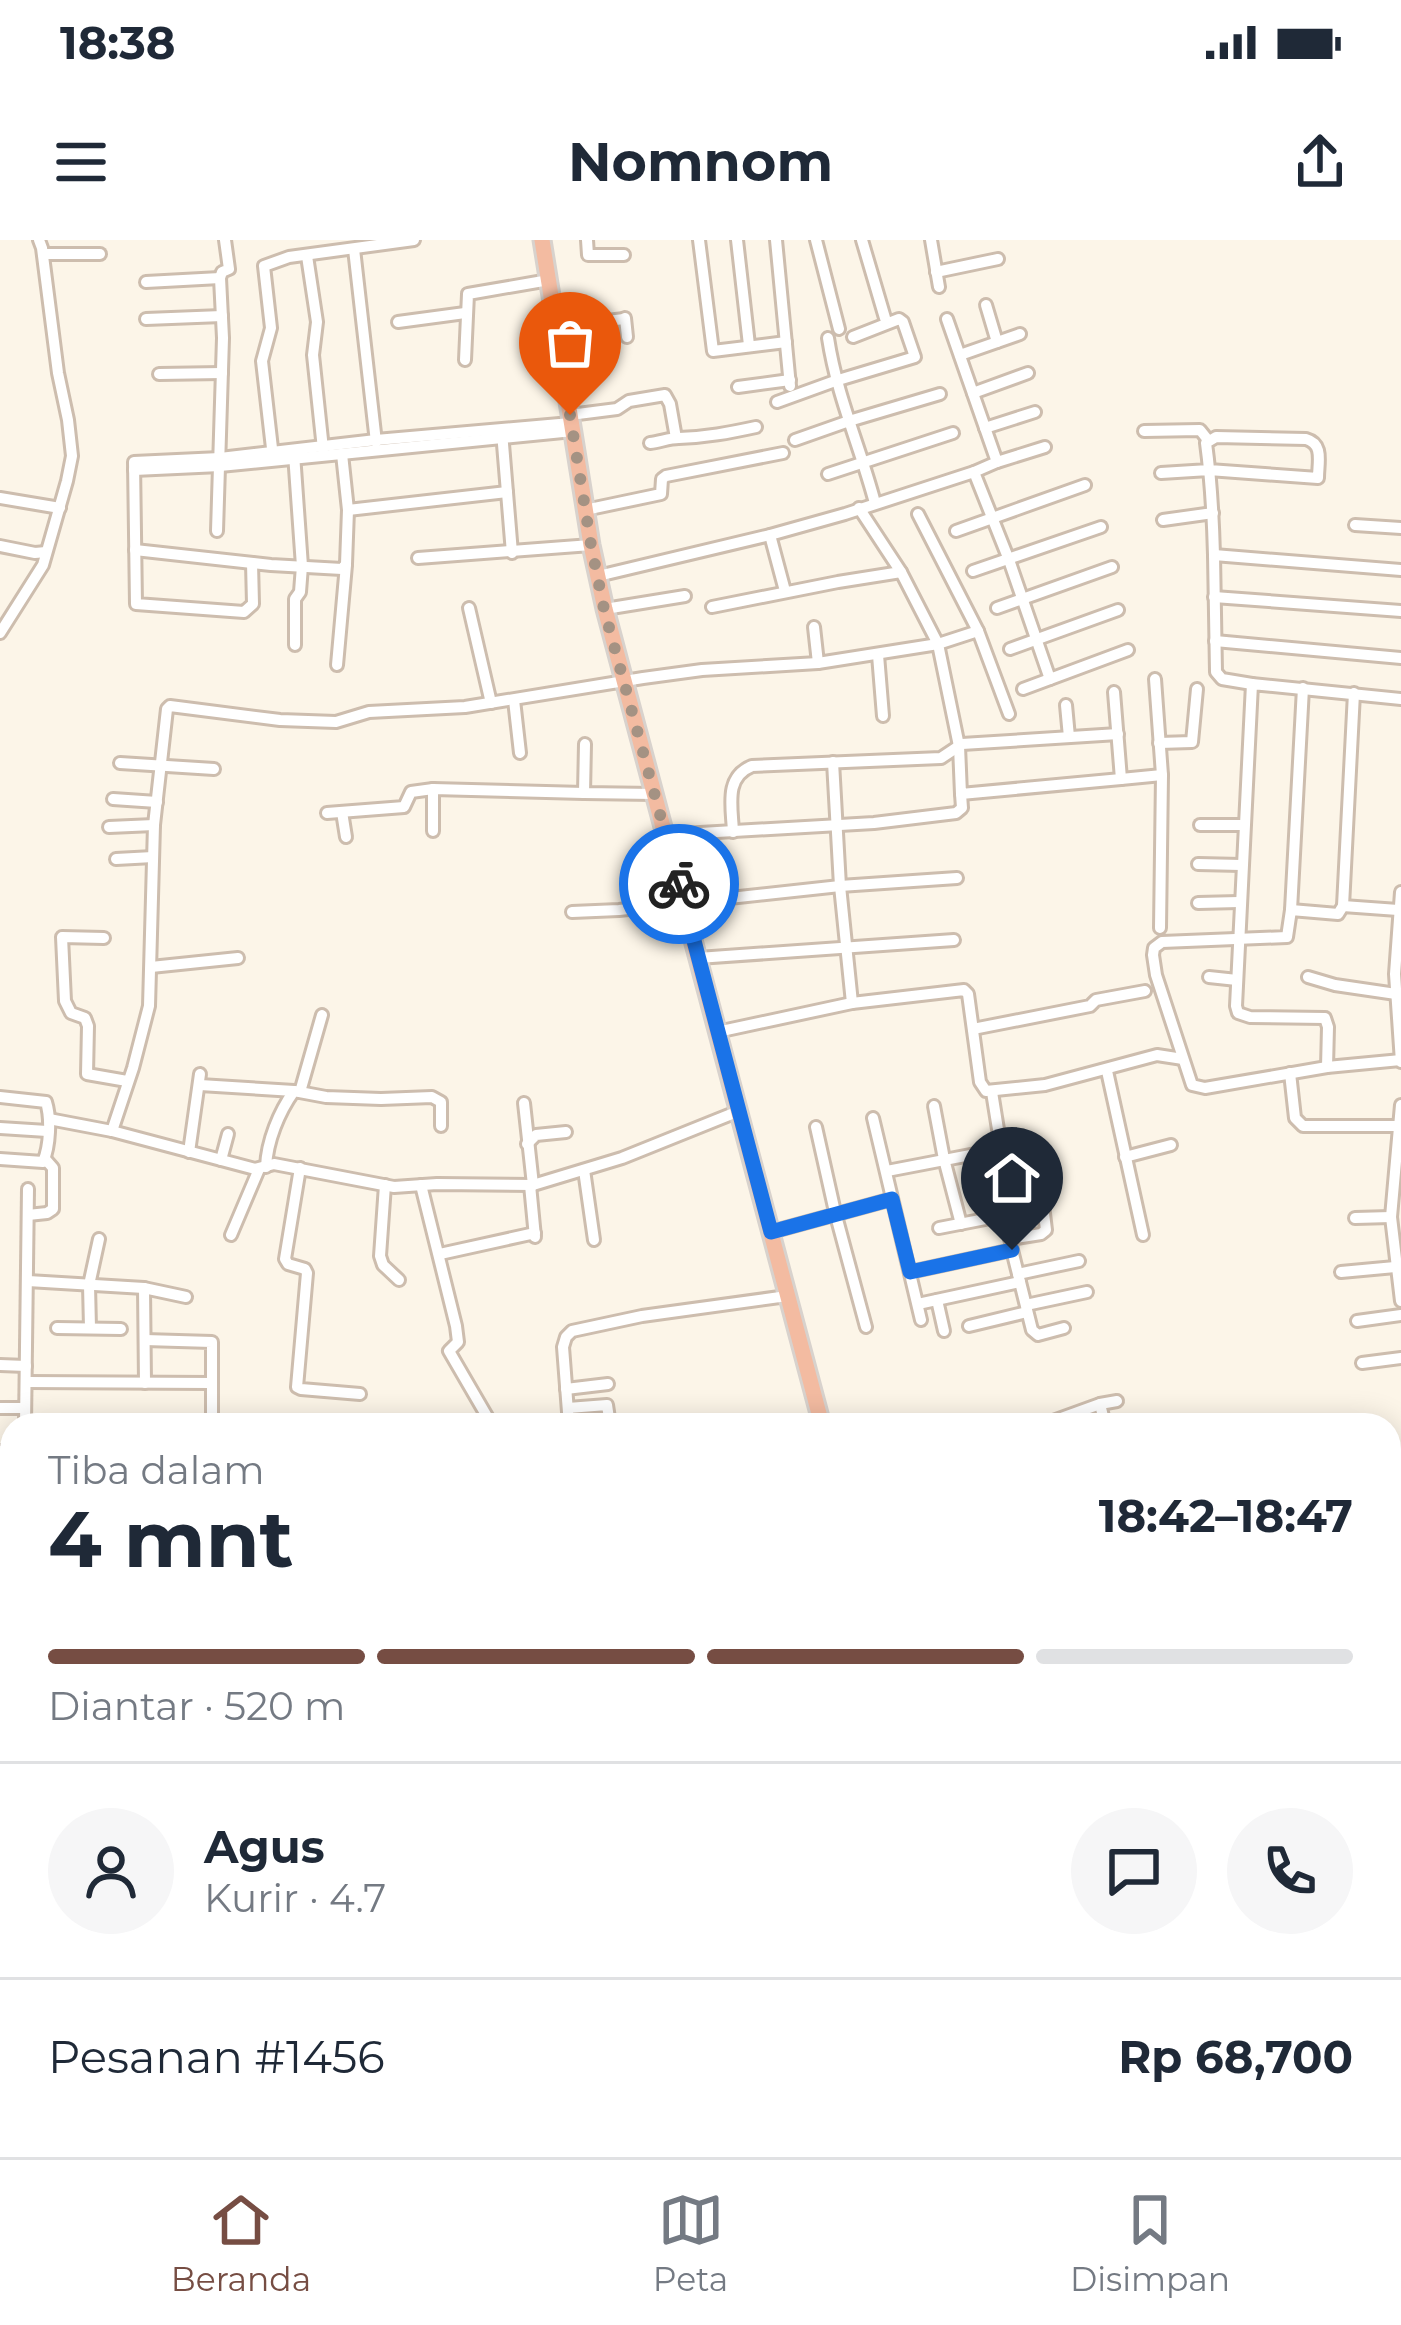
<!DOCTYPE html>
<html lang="id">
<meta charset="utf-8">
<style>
:root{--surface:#fff;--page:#f6f6f7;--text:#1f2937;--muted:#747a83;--line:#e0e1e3;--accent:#764d43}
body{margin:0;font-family:Montserrat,sans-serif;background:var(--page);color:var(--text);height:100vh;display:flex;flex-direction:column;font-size:45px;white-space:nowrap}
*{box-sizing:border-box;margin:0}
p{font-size:39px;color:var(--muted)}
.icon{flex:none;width:66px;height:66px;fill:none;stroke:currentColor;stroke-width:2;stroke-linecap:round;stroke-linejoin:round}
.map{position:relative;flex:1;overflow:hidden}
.panel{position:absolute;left:0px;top:1173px;width:1401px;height:744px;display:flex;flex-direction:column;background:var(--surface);border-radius:36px 36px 0 0;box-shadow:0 6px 30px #0003}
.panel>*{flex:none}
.pin{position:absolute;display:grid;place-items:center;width:102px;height:102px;color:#fff;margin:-123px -51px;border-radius:50% 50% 50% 0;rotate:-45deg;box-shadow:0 0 12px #0007}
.pin .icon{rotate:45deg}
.courier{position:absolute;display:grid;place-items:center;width:120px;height:120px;margin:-60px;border:9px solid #1a73e8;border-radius:50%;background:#fff;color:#222;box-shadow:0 3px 15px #0007}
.overview em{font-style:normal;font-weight:700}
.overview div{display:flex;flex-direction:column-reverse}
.overview{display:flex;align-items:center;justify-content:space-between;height:204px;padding:0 48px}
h1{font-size:78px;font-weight:700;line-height:90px}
.bar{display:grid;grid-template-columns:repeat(4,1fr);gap:18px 12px;align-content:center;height:144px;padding:0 48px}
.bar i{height:15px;border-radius:9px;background:var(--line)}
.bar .on{background:var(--accent)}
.bar p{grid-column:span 4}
.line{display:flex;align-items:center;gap:30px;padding:0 48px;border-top:3px solid var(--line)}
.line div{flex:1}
.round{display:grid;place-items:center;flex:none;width:126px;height:126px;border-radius:63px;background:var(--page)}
.status{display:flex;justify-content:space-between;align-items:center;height:84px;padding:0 60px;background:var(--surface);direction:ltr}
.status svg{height:33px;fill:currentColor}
header{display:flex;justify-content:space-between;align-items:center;height:156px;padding:0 48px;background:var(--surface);font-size:54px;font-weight:700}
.tab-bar{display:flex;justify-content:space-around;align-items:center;height:168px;border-top:3px solid var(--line);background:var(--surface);font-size:33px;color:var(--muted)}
.tab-bar a{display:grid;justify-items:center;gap:6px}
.tab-bar .on{color:var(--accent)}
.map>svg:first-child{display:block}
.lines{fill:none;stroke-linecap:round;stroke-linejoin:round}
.minor-casing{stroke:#cdbdae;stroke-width:16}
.highway-casing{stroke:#d8d2cd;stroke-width:21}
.minor{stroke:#fff;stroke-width:10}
.highway{stroke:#f3bba1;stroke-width:15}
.done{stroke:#a49283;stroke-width:12;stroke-dasharray:0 21.6}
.route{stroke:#1a73e8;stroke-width:15}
</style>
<div class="status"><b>18:38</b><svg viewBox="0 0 49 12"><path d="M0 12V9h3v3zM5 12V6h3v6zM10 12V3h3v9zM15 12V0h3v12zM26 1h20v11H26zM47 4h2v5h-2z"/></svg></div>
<header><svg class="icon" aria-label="menu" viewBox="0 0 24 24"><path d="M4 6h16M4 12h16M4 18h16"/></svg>Nomnom<svg class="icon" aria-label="share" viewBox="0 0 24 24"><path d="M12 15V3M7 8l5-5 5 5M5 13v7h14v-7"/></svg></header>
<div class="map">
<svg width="1401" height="1917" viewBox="0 0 1401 1917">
<rect width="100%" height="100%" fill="#fcf5e8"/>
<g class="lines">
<g class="minor-casing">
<g id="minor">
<polyline points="587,0 588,15 624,15"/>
<polyline points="699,0 713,111 786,102"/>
<polyline points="737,0 749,105"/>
<polyline points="776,0 790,146"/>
<polyline points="816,0 839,89"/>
<polyline points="862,0 885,78"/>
<polyline points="931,0 939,47"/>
<polyline points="354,9 376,202"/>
<polyline points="43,14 100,14"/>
<polyline points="307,16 317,82 313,115 323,209"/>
<polyline points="936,32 998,19"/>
<polyline points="146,42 220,38"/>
<polyline points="986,65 997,102"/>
<polyline points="625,78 627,97"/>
<polyline points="146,79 222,76"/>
<polyline points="947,79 997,222 974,232 1009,320 1050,439"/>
<polyline points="398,82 465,73"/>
<polyline points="556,87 624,79"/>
<path d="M828,98C837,157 860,206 875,263"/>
<polyline points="960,115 1020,94"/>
<polyline points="465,120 468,54 549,40"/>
<polyline points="159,134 222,133"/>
<polyline points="738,147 790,140"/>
<polyline points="973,153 1028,133"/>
<polyline points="777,162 835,141 915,117 903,82 899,79 853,97"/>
<polyline points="570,175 617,169 629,161 665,155 670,164 676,198"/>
<polyline points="985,188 1035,172"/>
<polyline points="1144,191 1200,190 1208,200"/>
<polyline points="502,192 512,313"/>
<polyline points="795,200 849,181 940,154"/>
<path d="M650,203C660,202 669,198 679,198C707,197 728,193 756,187"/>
<polyline points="294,214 302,326 300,352 295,359 295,405"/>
<polyline points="273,217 262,121 271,88 264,26 289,17 414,0"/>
<polyline points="997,222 1045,207"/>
<polyline points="134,230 220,226 573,191"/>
<path d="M1161,233L1209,230L1318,238C1318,222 1324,204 1306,199L1216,197L1206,203C1211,240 1213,277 1214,315"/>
<polyline points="828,234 953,193"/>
<polyline points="0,258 60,268"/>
<polyline points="859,268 901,332 938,404 978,391 1009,474"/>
<polyline points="348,270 507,252"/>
<polyline points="585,270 661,254 662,239 666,236 783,213"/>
<polyline points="918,274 978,391"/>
<polyline points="1163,280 1213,273"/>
<polyline points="1355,285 1401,288"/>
<polyline points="217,291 223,98 220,38 222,32 229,29 225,0"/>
<polyline points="956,291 1085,245"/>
<polyline points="770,295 785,351"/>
<polyline points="0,306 35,313 46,312"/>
<polyline points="135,310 271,325 342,329 346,324 348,270 342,214"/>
<polyline points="418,318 591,305"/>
<polyline points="252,323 253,364 244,372 136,364 134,222 220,218 376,200 571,183"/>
<polyline points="973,331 1101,287"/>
<polyline points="598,336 770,295 845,274 974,232"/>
<polyline points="1214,357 1401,371"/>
<polyline points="712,367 838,342 901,332"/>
<polyline points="469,368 491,463"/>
<polyline points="997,368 1112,327"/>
<polyline points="605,369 685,356"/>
<polyline points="814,387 818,423"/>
<polyline points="0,393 43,325 67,241 72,216 68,180 58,133 42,8 39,0"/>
<polyline points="1215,401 1401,418"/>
<polyline points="1010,409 1118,370"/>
<polyline points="878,415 883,476"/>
<polyline points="337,425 346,325"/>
<polyline points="1155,439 1162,535 1160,688"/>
<polyline points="1252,444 1222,439 1216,432 1214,315 1401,330"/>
<polyline points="1023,449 1128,410"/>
<polyline points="514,460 520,513"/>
<polyline points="1066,465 1069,497"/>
<polyline points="1159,503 1192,502 1197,449"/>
<polyline points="585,504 584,553 654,554"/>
<polyline points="833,522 840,646 852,763"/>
<polyline points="120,523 214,529"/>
<polyline points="1121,539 1162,535"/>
<polyline points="113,559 157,562"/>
<polyline points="342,572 346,597"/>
<polyline points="327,573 404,567 411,552 433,549 584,553"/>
<polyline points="1200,585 1244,585"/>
<polyline points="109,587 154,585"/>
<polyline points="433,591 433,549"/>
<path d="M733,592C732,567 724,537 752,526L941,518L962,504L1118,494"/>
<polyline points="666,595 874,583 956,573 962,568 961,554"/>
<polyline points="116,619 153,617"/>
<polyline points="1198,624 1241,625"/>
<polyline points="1198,663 1239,662"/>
<polyline points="1343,666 1354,453"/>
<polyline points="1291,670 1303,448"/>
<polyline points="1398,670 1343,666 1338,674 1291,670 1287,697 1162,702 1154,708 1153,715 1156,735 1192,845 1205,848 1327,827 1401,820"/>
<polyline points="572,672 619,670 840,646 957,638"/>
<polyline points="104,698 62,697 65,761 71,773 85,778 88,786 87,834 127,841"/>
<polyline points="698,718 954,700"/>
<polyline points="151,727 238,718"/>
<polyline points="1209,737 1237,740"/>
<polyline points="1308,737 1335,745 1396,754"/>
<polyline points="973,789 1090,766 1096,760 1145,751"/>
<polyline points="717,792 852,763 964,750 968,754 980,842 986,851 1045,845 1157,815 1183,819"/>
<polyline points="1401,822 1395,734 1401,652"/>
<polyline points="1327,827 1328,787 1325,778 1250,777 1238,773 1236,766 1252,444 1401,459"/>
<polyline points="1107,831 1143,995"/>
<polyline points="1290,833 1295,878 1303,886 1399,886"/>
<polyline points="200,845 294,851 326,857 381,859 432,857 441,862 441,886"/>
<polyline points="300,852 322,775"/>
<polyline points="992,852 1001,908"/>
<path d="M0,857L46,862C51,878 50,906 43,922L0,919"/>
<polyline points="524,863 533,945"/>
<polyline points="1401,865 1391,977 1401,1061"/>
<polyline points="934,866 944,919 961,984"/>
<polyline points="873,878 921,1080"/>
<polyline points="49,879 112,891 255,929 274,924 394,947 437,944 533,945 622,918 739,871"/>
<polyline points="816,887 835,972 866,1087"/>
<polyline points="0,888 47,891"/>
<polyline points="112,891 133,828 149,766 154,585 167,469 170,466 280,480 336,482 369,472 465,467 643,438 702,430 818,423 938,404 959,506 961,554 1121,539 1114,452"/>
<polyline points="527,904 536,895 566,892"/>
<polyline points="997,909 1012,1010 1032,1090 1038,1095 1064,1088"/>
<polyline points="189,912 200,834"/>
<polyline points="1125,917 1171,905"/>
<polyline points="221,920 228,894"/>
<path d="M266,927C267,901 279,872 294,851"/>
<polyline points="300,928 285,1019 288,1024 305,1029 307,1033 297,1147 301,1149 360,1154"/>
<polyline points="584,930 594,1000"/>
<polyline points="887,931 1033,903 1036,907 1046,990 1041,994 1010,999"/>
<polyline points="385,945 380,1016 383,1025 399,1040"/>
<polyline points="421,945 456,1086 458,1102 449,1111 492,1185"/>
<polyline points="530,945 535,997"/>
<polyline points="28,975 47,973 53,969 53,928 46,920"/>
<polyline points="1355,978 1391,977"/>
<polyline points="939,988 1006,975"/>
<polyline points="771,992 892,959"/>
<polyline points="231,995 259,929"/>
<polyline points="440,1014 535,993"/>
<polyline points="910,1032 1012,1010"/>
<polyline points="1341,1032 1395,1027"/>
<polyline points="1018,1034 1079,1021"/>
<polyline points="28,1041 144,1048 186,1057"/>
<polyline points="144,1048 145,1143"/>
<polyline points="937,1060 944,1091"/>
<polyline points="918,1064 1020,1042"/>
<polyline points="1026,1065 1087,1052"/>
<polyline points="1357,1081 1401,1075"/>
<polyline points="969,1086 1027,1072"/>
<polyline points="57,1088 121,1089"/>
<polyline points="90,1088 89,1045 99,999"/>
<polyline points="145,1100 212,1102 212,1185"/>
<polyline points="1362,1123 1401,1118"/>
<polyline points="0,1125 26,1126"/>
<polyline points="26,1142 212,1143"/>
<polyline points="566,1149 608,1144"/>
<polyline points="1100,1164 1105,1185"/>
<polyline points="0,1168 25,1168"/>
<polyline points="568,1168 607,1165 610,1185"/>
<polyline points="1053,1181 1100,1164 1117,1161"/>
<polyline points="25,1185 28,949"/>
<polyline points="569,1185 563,1107 566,1097 572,1091 642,1076 787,1056"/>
<polyline points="0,1211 12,1211"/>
<polyline points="1389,1410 1401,1408"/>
<polyline points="0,1424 12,1420"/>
<polyline points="0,1629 12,1627"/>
<polyline points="0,1767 12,1768"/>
<polyline points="1389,1782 1392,1781"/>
<polyline points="1389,1830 1401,1829"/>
<polyline points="0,1854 12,1853"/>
<polyline points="187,1905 188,1914"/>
<polyline points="1177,1905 1177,1917"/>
<polyline points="1321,1905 1322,1917"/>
<polyline points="254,1917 257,1905"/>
<polyline points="305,1917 306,1905"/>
<polyline points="1262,1917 1263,1905"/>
</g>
</g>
<g class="highway-casing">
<g id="highway">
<polyline points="542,0 591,305 605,369 822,1185"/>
<polyline points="1045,1905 1048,1917"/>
</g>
</g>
<use href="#minor" class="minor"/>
<use href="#highway" class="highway"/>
</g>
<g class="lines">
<polyline class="done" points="570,175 591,305 604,369 679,644"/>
<polyline class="route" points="679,644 771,992 892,959 910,1032 1012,1010"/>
</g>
</svg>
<div class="pin" style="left:570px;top:175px;background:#ea580c"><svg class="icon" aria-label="bag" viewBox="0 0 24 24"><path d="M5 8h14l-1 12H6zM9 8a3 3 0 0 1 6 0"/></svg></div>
<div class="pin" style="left:1012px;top:1010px;background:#1f2937"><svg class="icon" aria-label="home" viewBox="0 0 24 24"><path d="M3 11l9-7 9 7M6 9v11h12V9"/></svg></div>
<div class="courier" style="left:679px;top:644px"><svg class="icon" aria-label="bike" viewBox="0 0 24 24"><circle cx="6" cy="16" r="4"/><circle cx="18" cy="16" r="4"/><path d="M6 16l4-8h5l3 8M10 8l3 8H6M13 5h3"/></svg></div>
<section class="panel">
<div class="overview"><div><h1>4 mnt</h1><p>Tiba dalam</p></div><em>18:42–18:47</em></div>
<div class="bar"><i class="on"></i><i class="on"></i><i class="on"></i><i></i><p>Diantar · 520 m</p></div>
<div class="line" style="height:216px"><a class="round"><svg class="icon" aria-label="person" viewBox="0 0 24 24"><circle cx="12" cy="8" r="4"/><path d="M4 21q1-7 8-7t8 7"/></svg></a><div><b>Agus</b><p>Kurir · 4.7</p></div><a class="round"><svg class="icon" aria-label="chat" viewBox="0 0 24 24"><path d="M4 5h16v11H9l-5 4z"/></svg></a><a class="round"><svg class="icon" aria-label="phone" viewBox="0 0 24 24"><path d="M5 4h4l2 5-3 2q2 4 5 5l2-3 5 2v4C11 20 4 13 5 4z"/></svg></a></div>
<div class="line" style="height:156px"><div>Pesanan #1456</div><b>Rp 68,700</b></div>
</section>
</div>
<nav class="tab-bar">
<a class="on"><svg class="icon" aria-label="home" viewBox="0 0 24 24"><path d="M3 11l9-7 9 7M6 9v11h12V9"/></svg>Beranda</a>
<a><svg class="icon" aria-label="map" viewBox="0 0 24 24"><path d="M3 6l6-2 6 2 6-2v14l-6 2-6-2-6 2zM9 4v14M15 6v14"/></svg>Peta</a>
<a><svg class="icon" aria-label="saved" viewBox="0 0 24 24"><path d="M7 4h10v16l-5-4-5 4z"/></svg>Disimpan</a>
</nav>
